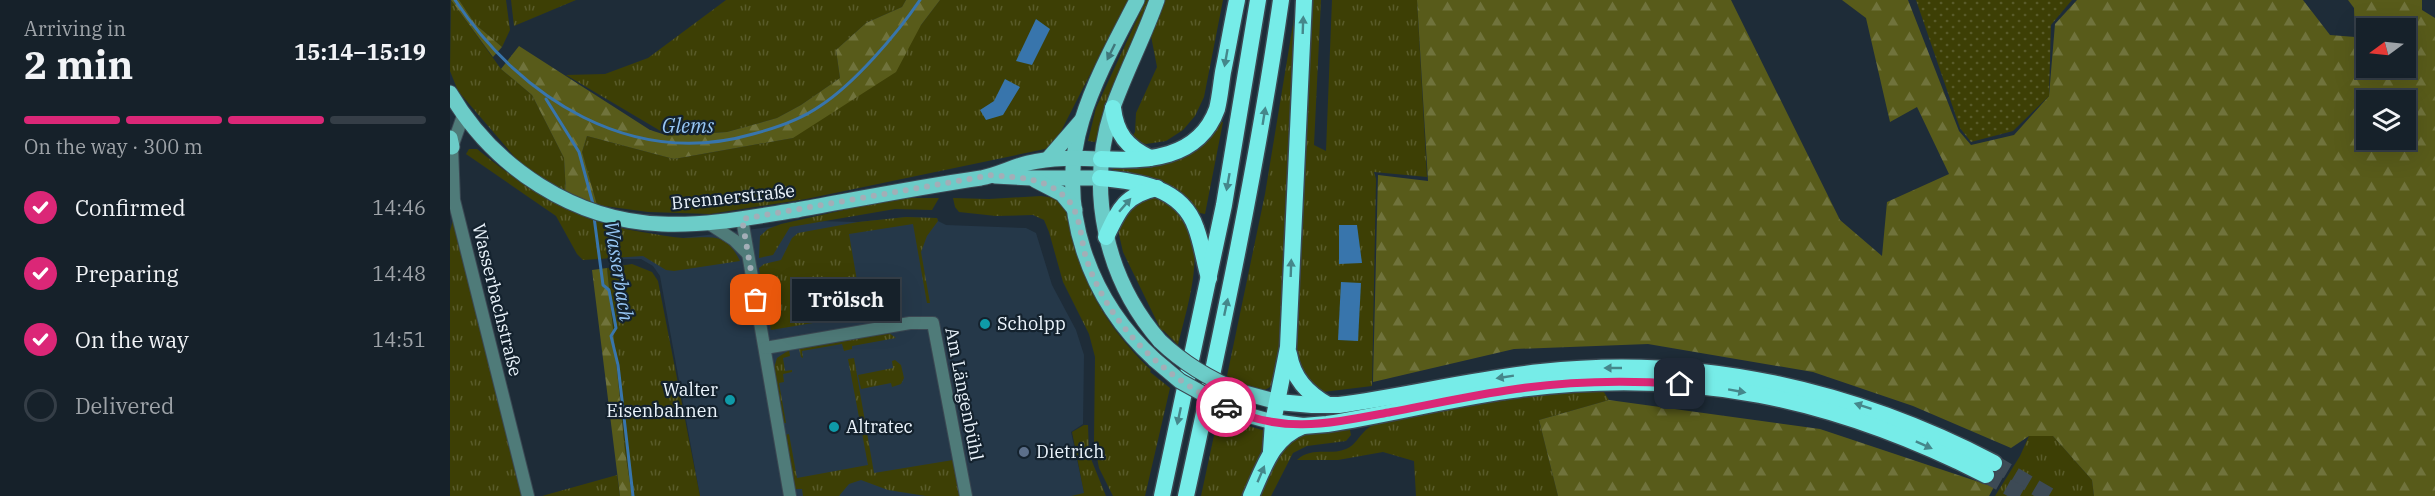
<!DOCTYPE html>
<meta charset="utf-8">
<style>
:root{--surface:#16212a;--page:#232e36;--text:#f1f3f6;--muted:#9ea3a8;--line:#353e47;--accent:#db2777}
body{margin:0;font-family:"IBM Plex Serif",serif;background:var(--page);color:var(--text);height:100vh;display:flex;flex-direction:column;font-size:22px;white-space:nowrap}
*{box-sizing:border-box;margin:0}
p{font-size:20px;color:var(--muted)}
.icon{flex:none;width:33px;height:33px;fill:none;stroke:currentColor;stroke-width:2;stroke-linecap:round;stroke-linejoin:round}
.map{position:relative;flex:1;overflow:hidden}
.details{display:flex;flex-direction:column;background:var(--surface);width:450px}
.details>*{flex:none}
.needle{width:39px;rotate:255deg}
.tools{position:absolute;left:1906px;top:18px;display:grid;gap:12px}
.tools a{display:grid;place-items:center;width:60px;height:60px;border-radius:0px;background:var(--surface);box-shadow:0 6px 24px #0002,0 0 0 2px var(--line);font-size:30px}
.pin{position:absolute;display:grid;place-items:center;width:51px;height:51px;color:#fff;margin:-26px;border-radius:12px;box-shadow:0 3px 9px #0006}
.courier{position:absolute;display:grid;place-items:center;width:60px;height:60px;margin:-30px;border:4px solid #db2777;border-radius:50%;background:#fff;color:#222;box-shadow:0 2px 8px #0007}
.bubble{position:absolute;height:42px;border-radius:0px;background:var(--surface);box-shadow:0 6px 24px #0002,0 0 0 2px var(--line);font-size:20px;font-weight:700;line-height:42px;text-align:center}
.overview em{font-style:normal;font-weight:700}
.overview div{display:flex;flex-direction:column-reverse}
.overview{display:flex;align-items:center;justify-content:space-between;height:102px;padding:0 24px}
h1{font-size:39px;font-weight:700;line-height:45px}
.bar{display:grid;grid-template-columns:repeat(4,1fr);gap:9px 6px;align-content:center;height:72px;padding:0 24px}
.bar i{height:8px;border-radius:4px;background:var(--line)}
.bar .on{background:var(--accent)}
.bar p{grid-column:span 4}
ol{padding:0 24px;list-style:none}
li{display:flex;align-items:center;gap:18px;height:66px}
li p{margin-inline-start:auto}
li .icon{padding:6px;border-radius:50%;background:var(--accent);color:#fff;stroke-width:4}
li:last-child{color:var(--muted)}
li i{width:33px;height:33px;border:3px solid var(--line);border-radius:50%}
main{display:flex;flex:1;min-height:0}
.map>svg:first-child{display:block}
.built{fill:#253849}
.grass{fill:url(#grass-tufts)}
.forest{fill:url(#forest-firs);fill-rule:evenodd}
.garden{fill:url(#garden-dots)}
.water{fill:#3875ac}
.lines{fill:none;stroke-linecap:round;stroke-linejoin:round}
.stream{stroke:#3875ac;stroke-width:3}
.highway-tunnel{stroke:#3d4a55;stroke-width:16;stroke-dasharray:16 8;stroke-linecap:butt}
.minor-casing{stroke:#3b4853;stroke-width:14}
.major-casing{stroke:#3b4853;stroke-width:17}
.highway-casing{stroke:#3b4853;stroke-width:19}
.minor{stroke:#4f7b79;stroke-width:12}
.major{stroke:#6cccc8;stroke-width:15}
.highway{stroke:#76ece8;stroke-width:16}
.major-bridge-casing{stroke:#3b4853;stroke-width:17;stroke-linecap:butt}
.major-bridge{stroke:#6cccc8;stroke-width:15}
.oneway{fill:#45878b}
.oneway2{fill:#40777b}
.done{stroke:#a3aeb7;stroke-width:6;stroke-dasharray:0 10.8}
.route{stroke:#db2777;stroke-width:8}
.culture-dot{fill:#0f9aa8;stroke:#14222e;stroke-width:2}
.service-dot{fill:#5c6f8a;stroke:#14222e;stroke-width:2}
.labels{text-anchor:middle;stroke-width:4.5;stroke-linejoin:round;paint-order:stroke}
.street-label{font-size:18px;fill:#ebf4fc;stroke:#14222e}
.poi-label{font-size:18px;fill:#ebf4fc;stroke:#14222e;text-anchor:start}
.water-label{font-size:20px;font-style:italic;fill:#96c6f4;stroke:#14222e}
</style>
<main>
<section class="details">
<div class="overview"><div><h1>2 min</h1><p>Arriving in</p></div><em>15:14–15:19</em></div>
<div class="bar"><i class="on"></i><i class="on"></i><i class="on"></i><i></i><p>On the way · 300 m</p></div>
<ol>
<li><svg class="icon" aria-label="check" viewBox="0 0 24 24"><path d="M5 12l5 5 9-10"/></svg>Confirmed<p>14:46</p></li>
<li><svg class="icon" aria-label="check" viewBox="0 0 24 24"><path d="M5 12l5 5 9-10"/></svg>Preparing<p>14:48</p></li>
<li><svg class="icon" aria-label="check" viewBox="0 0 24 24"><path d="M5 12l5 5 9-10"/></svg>On the way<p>14:51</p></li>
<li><i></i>Delivered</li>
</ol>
</section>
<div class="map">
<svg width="1985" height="496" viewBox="0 0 1985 496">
<defs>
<pattern id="grass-tufts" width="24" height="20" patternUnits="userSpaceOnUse" patternTransform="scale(1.5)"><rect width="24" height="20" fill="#3d3f05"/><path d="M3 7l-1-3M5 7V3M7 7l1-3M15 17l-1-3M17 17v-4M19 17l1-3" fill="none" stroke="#595b2a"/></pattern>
<pattern id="forest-firs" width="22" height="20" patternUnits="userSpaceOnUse" patternTransform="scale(1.5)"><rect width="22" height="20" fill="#585b1a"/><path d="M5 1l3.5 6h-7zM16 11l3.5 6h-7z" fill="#70733c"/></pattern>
<pattern id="garden-dots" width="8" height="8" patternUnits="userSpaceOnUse" patternTransform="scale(1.5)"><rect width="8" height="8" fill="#3d3f05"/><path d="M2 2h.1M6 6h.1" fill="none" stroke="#595b2a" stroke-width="1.8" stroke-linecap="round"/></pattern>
</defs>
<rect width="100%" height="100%" fill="#1e2c38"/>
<polygon class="built" points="456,217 487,218 488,221 496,225 576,228 586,233 602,285 626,330 634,355 633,424 621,432 635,496 250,496 210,276 203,266 191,259 165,259 233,238 367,221 408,222"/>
<g class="grass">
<polygon points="1,0 51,69 82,95 114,158 116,194 75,169 8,91 0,71"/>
<polygon points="9,0 56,0 60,30 52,47 25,24"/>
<polygon points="61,0 126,0 64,26"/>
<polygon points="276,0 456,0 452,7 416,23 386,50 390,78 351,105 327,118 277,132 219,136 116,75 155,74 198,58"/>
<polygon points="490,0 678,0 606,141 595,149 356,199 260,214 198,212 147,205 132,152 137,136 224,159 343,138 471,25"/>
<polygon points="696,0 701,0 645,142 638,141 646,108"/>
<polygon points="712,0 773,0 754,97 745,116 733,130 716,141 696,144 688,142 682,137 685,132 686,113 707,67 701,36"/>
<polygon points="858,0 871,0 864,145 876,151 882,0 967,0 977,177 924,172 926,179 922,386 873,392 860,385 845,359"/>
<path d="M844,18L830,343C828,357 830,394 808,390C801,389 785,379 777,376L815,194Z"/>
<path d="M770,122H773L755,214L744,212L662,173L663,168C712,166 739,167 770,122Z"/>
<path d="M19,149H27C81,192 123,221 192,232C206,234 220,237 233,238C262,238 275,231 290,261L224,271L216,270L193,256L133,260L127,254L106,216L16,154Z"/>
<path d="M704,195C769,217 739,297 728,345L713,330L712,332L673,252L668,230L674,210Z"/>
<path d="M591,196C599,197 607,198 612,205C624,222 625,247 631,266C645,307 671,341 701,370L700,372L720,388L695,496H663L649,468L644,442L645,357L639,334L613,282L599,232L594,220L583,215L546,216L509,212L505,207L503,198L539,199Z"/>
<polygon points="460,198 489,198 482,210 445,209 340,227 323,255 309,258 310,236 318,229 331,224 416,205"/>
<polygon points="4,216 74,496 0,496 0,231"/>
<polygon points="456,217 487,218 488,221 477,236 471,252 480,303 477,303 463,224 399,234 411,304 421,302 423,313 321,330 309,268 314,264 331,260 342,238 348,233 408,222"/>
<polygon points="182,264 202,272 208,281 250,496 182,496 175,451 157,268"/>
<polygon points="439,333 446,338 402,346 402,349 394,351 392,344 352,351 353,358 351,357 349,349"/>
<polygon points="339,350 340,356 333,358 335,371 342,370 342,372 333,374 334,382 329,383 336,423 333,423 324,368 327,358"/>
<polygon points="404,358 424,473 503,460 510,496 476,496 438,490 411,480 399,484 389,496 353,496 352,489 345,489 335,435 339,434 347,478 418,465 398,359"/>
<polygon points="445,360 451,365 454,378 451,384 442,387 441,383 411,389 408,375 443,368 442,361"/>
<path d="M1152,389L1159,400L1089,420L1108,496H966L964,461L933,452L888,460H847C862,446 880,456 896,449C905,445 907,439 913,433C917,428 923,425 928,422L1063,395Z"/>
<polygon points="768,417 819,432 793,496 751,496"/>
<polygon points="634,425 638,425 639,454 656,496 621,496 634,493 622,432"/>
<polygon points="900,430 901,435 896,441 857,446 843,453 821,496 809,496 833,445 854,434"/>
<polygon points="1579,436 1603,436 1642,480 1644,496 1545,496 1570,456"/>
<polygon points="167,475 170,496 92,496"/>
</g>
<g class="forest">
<polygon points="1,0 9,0 25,24 52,47 43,57"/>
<polygon points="456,0 490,0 471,25 446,72 343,138 224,159 137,136 132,152 147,205 116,194 114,158 82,95 51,69 69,46 200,130 219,136 277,132 327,118 351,105 390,78 386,50 416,23 452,7"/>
<path d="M967,0H1281L1390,220L1432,256L1437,202L1499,174L1467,107L1440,122L1416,18L1392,0H1458L1509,131L1521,145L1564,135L1599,96L1605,24L1627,0H1853L1880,35L1905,37L1904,8L1898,0H1972V10L1985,18V496H1644L1642,480L1603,436H1579L1561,448L1463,406L1363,372L1198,344L1064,349L923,382L928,175L978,181ZM1917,28H1956V68H1917ZM1917,100H1956V140H1917Z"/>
<polygon points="157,268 175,451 182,496 170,496 142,270"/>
<polygon points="1159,400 1370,429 1544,487 1539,496 1108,496 1089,420"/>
</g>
<polygon class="garden" points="1466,0 1622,0 1601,25 1599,96 1563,131 1521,142 1510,128"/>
<g class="water">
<polygon points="586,19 600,29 582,65 566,61"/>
<polygon points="555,79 570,87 553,115 536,120 530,110 544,101"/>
<polygon points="889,225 907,225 912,263 889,264"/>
<polygon points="891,282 911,283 908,341 888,340"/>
</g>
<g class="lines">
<g class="stream">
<path d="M5,0C71,99 182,169 303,134C326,128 350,120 370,106C404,84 447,34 470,0"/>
<polyline points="96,99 129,152 143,204"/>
<polyline points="144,217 153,285 159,290 166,328 161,336 168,365 183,496"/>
</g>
<g class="highway-tunnel">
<polyline points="1544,463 1600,496"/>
<polyline points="1536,475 1574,496"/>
</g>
<g class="minor-casing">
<g id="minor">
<polyline points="14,113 2,147 4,200 78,496"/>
<polyline points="292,219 340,496"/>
<polyline points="258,223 284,240 297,253"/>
<polyline points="315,348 460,323 483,323 516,496"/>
</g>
</g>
<g class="major-casing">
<g id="major">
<path d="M687,0C667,39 645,78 632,120C605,208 639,300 705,360"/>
<path d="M707,0C694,37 675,73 662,110C636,190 655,278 710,341"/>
<path d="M0,93C44,168 125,221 212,224C257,226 302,217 347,210C408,199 469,187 531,178C547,175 562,167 578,163C602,157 626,158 651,159"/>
<polyline points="0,138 2,147"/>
<polyline points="598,159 631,121"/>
<polyline points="545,176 581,178 650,178"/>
<polyline points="585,180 612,194 625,210"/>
<polyline points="791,392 828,402"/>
<polyline points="786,412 823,422"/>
</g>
</g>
<g class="highway-casing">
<g id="highway">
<path d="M663,108C666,134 677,147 700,158"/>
<path d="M651,159C696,162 749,159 767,109C770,97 771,84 773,72C778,48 782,24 787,0"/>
<path d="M650,178C687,181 732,187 746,228C752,244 754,261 759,278"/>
<path d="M656,237C669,209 675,195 707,188"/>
<path d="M839,354C843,378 857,393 878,405"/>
<path d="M828,402L862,405H889C957,396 1023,379 1091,372C1248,354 1404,390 1544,463"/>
<path d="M823,422L853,426L877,424C942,414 1005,397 1070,389C1240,367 1384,398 1536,475"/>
<polyline points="821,451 823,422 838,347 854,0"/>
<polyline points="712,496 774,205 808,0"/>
<path d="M736,496C772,331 807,167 831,0"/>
<path d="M801,496C814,467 822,438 853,426"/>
</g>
</g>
<use href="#minor" class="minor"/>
<use href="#major" class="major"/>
<use href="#highway" class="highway"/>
<g class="major-bridge-casing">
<g id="major-bridge">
<path d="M710,341C734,364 761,380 791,392"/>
<polyline points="705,360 730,381 786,412"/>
</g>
</g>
<use href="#major-bridge" class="major-bridge"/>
</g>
<defs><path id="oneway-solid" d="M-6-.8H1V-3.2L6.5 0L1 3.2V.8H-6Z" transform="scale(1.5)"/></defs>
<g class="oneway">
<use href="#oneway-solid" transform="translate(853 25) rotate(-88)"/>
<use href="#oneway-solid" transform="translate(776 58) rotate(100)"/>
<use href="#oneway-solid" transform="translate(814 116) rotate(-81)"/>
<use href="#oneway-solid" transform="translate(778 182) rotate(100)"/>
<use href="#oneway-solid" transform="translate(675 205) rotate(-49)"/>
<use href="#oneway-solid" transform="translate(841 268) rotate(-88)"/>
<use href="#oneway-solid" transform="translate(776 307) rotate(-78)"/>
<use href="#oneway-solid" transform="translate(1163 368) rotate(180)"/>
<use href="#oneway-solid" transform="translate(1055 377) rotate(171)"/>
<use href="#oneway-solid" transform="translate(1287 391) rotate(10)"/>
<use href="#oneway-solid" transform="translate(1413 406) rotate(-162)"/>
<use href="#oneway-solid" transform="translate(729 416) rotate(102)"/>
<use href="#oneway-solid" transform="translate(1474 445) rotate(24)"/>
<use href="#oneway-solid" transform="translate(811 474) rotate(-67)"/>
</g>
<use class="oneway2" href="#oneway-solid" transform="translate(661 52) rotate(116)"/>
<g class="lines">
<path class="done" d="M306,300L292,219L542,175C569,178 594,177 615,197C632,212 630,241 637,261C660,327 714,377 776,407"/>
<path class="route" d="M776,407C832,435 882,423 941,412C983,404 1024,395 1066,389C1121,381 1175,380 1230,384"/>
</g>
<g class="culture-dot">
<circle cx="535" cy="324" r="6"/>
<circle cx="280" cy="400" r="6"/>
<circle cx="384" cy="427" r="6"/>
</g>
<circle class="service-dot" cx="574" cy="452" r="6"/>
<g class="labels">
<g class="street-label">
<text transform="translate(283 197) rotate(-6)" y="6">Brennerstraße</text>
<text transform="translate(47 300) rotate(76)" y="6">Wasserbachstraße</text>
<text transform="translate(514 394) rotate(79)" y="6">Am Längenbühl</text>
</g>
<g class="poi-label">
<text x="547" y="330">Scholpp</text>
<text x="268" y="396" text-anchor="end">Walter<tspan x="268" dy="21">Eisenbahnen</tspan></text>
<text x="396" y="433">Altratec</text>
<text x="586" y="458">Dietrich</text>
</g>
<g class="water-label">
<text x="238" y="133">Glems</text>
<text transform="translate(169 271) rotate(81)" y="7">Wasserbach</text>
</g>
</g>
</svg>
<div class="tools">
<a><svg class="needle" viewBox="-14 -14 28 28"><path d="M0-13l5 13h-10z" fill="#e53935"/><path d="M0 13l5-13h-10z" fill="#9ea3a8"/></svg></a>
<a><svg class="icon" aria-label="layers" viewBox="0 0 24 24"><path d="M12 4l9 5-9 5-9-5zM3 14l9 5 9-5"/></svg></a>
</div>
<div class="pin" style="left:306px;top:300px;background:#ea580c"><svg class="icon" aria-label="bag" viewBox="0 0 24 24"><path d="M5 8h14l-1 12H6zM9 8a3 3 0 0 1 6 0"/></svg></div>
<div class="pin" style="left:1230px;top:384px;background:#1f2937"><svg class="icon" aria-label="home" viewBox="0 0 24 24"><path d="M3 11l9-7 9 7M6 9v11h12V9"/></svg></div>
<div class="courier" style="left:776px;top:407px"><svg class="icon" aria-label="car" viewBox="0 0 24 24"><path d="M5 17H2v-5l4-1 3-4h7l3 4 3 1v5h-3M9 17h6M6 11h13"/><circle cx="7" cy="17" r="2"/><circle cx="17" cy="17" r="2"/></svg></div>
<div class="bubble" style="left:342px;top:279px;width:108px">Trölsch</div>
</div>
</main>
